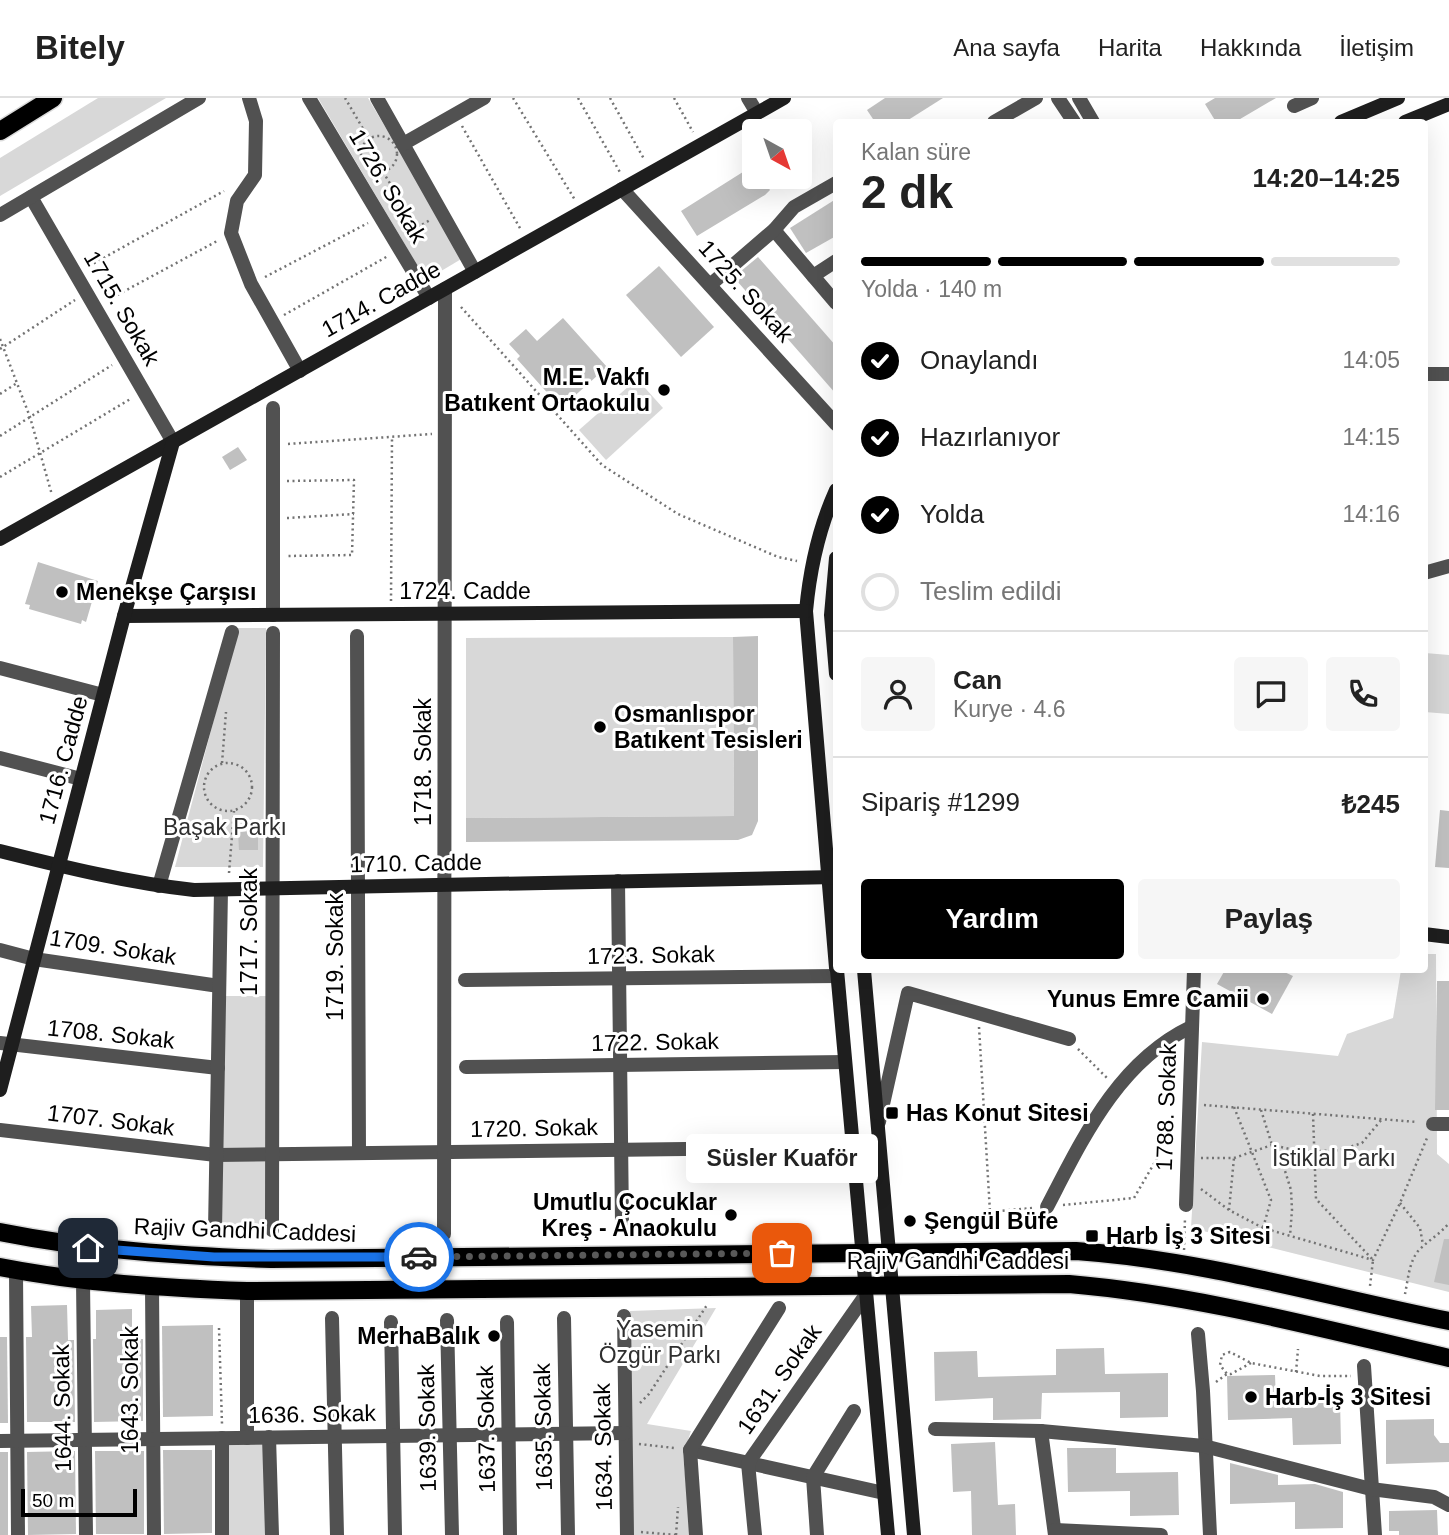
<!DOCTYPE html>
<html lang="tr">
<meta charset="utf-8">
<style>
:root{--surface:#fff;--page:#f6f6f6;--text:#222;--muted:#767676;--line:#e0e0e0;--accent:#000}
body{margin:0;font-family:Arial,sans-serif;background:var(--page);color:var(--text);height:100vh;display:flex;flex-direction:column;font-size:26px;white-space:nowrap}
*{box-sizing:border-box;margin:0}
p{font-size:23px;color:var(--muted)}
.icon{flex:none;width:38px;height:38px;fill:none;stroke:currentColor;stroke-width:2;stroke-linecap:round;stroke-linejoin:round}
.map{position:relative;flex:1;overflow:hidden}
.drawer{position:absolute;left:833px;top:21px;width:595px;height:854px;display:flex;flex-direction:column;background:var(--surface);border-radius:7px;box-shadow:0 7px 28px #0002}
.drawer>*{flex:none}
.needle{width:46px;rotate:140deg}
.fabs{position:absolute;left:742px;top:21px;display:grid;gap:14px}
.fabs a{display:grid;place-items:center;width:70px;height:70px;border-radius:7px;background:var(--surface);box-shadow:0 7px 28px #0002;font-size:35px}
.scale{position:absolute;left:21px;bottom:18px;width:116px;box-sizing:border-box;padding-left:7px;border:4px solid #000;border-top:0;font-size:19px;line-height:24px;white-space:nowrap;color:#000;-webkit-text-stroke:5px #fff;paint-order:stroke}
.pin{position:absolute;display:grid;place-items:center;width:60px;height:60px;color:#fff;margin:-30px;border-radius:14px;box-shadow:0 4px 10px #0006}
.courier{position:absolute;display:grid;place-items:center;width:70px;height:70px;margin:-35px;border:5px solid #1a73e8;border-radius:50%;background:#fff;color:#222;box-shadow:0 2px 9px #0007}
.bubble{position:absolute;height:49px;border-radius:7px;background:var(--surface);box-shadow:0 7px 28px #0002;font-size:23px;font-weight:700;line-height:49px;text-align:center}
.overview em{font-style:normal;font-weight:700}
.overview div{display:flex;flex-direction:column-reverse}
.overview{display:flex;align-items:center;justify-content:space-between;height:119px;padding:0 28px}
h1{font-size:46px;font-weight:700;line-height:52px}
.bar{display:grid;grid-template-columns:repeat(4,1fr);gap:10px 7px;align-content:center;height:84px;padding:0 28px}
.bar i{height:9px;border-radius:5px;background:var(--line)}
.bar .on{background:var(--accent)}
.bar p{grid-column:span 4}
.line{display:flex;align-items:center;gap:18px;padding:0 28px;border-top:2px solid var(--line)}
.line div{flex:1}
.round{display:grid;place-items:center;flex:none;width:74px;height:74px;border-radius:7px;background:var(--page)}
ol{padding:0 28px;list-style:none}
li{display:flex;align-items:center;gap:21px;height:77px}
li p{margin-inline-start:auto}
li .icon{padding:7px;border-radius:50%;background:var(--accent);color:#fff;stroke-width:4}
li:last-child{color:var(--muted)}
li i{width:38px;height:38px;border:4px solid var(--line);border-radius:50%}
.button{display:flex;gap:14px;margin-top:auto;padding:14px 28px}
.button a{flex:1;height:80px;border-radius:7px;background:var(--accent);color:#fff;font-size:28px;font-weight:700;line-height:80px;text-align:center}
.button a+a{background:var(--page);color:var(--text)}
header{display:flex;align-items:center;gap:42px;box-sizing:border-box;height:98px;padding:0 35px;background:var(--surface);border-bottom:2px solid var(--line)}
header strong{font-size:33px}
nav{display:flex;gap:38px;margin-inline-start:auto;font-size:24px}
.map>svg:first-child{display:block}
.green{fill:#d8d8d8}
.building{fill:#c0c0c0}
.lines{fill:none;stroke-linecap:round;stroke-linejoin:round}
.primary-casing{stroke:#dbdbdb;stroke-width:21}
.path{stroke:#737373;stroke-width:2.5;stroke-dasharray:2 3.5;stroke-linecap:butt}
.street{stroke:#515151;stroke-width:14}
.secondary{stroke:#1e1e1e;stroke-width:14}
.primary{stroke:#000;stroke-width:18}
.done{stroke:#595959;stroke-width:7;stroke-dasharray:0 12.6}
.route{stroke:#1a73e8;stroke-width:9}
.poi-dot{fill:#000;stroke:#fff;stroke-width:2.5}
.labels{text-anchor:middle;stroke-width:6;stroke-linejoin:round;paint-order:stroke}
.street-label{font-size:23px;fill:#000;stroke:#fff}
.poi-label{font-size:23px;font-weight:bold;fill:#000;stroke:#fff;text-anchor:start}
.park-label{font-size:23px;fill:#2f2f2f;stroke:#fff}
</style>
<header>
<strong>Bitely</strong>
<nav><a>Ana sayfa</a><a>Harita</a><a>Hakkında</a><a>İletişim</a></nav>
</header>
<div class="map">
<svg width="1449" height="1437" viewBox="0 0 1449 1437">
<rect width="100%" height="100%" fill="#fff"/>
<g class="green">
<polygon points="98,0 166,0 0,98 0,60"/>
<polygon points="318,0 368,0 463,160 426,182"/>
<polygon points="637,281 663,310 606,362 579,332"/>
<polygon points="238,530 266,530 263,769 175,769"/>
<polygon points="733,539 734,718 466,720 466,540"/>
<polygon points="1425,555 1449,557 1449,616 1425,614"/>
<polygon points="1425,856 1436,856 1437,1056 1449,1066 1449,1194 1191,1130 1202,944 1338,958 1347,936 1393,920 1401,872 1424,872"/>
<polygon points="222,898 269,898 267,1136 222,1136"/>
<polygon points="716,1210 647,1326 691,1333 683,1357 691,1437 632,1437 630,1213"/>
<polygon points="264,1345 268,1437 226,1437 226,1346"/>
</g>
<g class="building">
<polygon points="885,0 943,0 905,24 875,24 867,12"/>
<polygon points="1215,0 1276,0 1235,24 1216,24 1205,6"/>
<polygon points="754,67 754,79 761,79 770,92 765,97 697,138 681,113"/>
<polygon points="836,101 836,138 806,155 790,130"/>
<polygon points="758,159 836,248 836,296 737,183 735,178"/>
<polygon points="659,168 714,229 681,259 626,197"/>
<polygon points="563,220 607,269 561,310 517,261 520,258 509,246 526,231 537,243"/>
<polygon points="238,349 247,362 230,372 222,359"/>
<polygon points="38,464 98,483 86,524 82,522 81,526 29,511 30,507 25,506"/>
<polygon points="758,538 758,723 752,737 738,742 466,744 466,720 734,718 733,539"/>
<polygon points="1440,712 1449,713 1449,770 1435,769"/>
<polygon points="258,733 258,752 239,752 238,734"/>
<polygon points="1225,872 1280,872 1293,878 1272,916 1217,886"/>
<polygon points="1437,883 1449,883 1449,1012 1435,1012"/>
<polygon points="1444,1141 1449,1141 1449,1187 1434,1184"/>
<polygon points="67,1207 68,1242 74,1242 75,1324 27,1324 26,1239 32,1239 31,1208"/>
<polygon points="132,1211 132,1241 143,1241 143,1323 94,1324 93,1241 96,1241 96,1212"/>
<polygon points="213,1227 213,1318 163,1319 162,1228"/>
<polygon points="0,1239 7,1239 8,1325 0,1325"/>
<polygon points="1104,1250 1105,1276 1168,1275 1168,1319 1120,1320 1120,1294 1042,1295 1041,1321 993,1322 993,1300 935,1303 934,1254 977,1253 978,1279 1056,1277 1056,1251"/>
<polygon points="1275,1277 1276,1303 1340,1302 1341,1346 1293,1347 1292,1320 1228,1322 1227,1278"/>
<polygon points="1434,1321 1434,1337 1440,1345 1449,1345 1449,1364 1386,1366 1386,1322"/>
<polygon points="995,1344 998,1407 1015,1406 1016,1437 972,1437 971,1393 953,1394 951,1346"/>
<polygon points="1067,1350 1116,1350 1116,1375 1178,1374 1179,1417 1130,1418 1130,1393 1068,1394"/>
<polygon points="163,1352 212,1352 212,1435 164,1436"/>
<polygon points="75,1353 76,1436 28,1437 27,1354"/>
<polygon points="95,1353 144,1353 144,1436 96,1436"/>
<rect x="0" y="1354" width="8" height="83"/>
<polygon points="1230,1365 1278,1377 1278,1387 1315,1386 1343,1394 1343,1430 1295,1431 1295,1404 1230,1406"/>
<polygon points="1437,1412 1438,1437 1399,1437 1399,1433 1389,1433 1389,1413"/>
</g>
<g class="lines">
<g class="primary-casing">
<g id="primary">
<polyline points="0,33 53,0"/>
<path d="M0,1134C90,1152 180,1158 271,1161L1076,1153C1203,1162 1325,1198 1449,1223"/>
<path d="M0,1169C82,1185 164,1190 247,1193L1069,1186C1198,1197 1323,1231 1449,1260"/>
</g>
</g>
<g class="path">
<polyline points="345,0 369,41"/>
<polyline points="513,0 575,102"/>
<polyline points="578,0 621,76"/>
<polyline points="610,0 644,61"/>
<polyline points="674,0 693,34"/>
<polyline points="462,28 521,132"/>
<circle cx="379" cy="56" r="18"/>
<polyline points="383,74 417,129"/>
<polyline points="408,135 430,122"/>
<polyline points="89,168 224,93"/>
<polyline points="265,179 368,125"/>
<polyline points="108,202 219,142"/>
<polyline points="461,209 602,367 678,416 778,459 797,463"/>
<polyline points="284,217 388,158"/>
<polyline points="0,241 30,319 52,397"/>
<polyline points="0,251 75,202"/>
<polyline points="0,296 17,285"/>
<polyline points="0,338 112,267"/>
<polyline points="288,346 432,336"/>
<polyline points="0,379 132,300"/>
<polyline points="287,383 354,382 352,457 288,458"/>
<polyline points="287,420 354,416"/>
<polyline points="391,503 392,339"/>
<circle cx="228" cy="689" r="24"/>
<polyline points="222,665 226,614"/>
<polyline points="229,775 234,713"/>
<polyline points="979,929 990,1114 1032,1110"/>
<polyline points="1078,951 1108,981"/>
<polyline points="1204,1007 1417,1024"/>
<polyline points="1234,1009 1271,1102 1263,1130"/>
<polyline points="1261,1012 1272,1047 1285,1073 1291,1092 1292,1112 1290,1138"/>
<polyline points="1313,1016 1316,1101 1373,1162 1370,1188"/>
<polyline points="1201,1060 1234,1060 1272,1047 1304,1054 1340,1052 1362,1045 1382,1021"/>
<polyline points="1201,1091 1229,1112 1263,1130 1373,1162 1400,1105 1427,1040"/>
<polyline points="1400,1105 1420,1130 1423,1147"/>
<polyline points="1063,1107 1134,1100 1174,1031"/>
<polyline points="1229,1112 1234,1060"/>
<polyline points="1184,1152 1185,1120"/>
<path d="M1405,1196C1408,1182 1409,1163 1419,1152C1429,1142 1440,1136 1449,1125"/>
<polyline points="219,1230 222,1326"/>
<polyline points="1251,1265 1231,1276 1227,1276 1220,1267 1222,1257 1230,1254 1251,1265 1320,1278 1351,1278"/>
<polyline points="1296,1274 1298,1251"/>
<polyline points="1216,1284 1227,1276"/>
<polyline points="640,1305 649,1296 707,1207"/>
<polyline points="639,1346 674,1350"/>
<polyline points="641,1434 676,1437"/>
<polyline points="676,1437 678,1409"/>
</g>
<g class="street">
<polyline points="249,0 256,23 255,77 237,103 231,135 251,186 300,273"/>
<polyline points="309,0 429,200"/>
<polyline points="377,0 475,174"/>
<polyline points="748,0 757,15"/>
<polyline points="1058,0 1074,24"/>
<polyline points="1079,0 1093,24"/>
<polyline points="1294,8 1312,0"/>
<polyline points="994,24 1036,0"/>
<polyline points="403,46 484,0"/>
<polyline points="622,91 836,326"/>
<polyline points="31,99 173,344"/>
<polyline points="0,117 199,0"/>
<polyline points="774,132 836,205"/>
<polyline points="813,178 836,163"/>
<polyline points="710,187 774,132 794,109 836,85"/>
<polyline points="1424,276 1449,276"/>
<polyline points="1424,475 1449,468"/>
<polyline points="273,517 273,310"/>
<polyline points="357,538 359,1054"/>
<polyline points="0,570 103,597"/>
<polyline points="0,660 81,681"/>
<polyline points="618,783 622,1124"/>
<polyline points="159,788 232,534"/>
<polyline points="0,852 34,861 219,888"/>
<polyline points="465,882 837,878"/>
<polyline points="0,945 218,970"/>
<polyline points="466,969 845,964"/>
<polyline points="879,1024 908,895 1069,941"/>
<polyline points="1433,1026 1449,1026"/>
<polyline points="0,1032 216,1057 852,1049"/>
<polyline points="1186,1107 1194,872"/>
<path d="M1047,1109C1083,1040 1118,964 1191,929"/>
<polyline points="215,1132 221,792"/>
<polyline points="272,1132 273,535"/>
<polyline points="444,1136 445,191"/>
<polyline points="16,1173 18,1437"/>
<polyline points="83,1183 86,1437"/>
<polyline points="152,1189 154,1437"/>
<polyline points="247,1193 247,1340"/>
<polyline points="624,1218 627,1437"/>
<polyline points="332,1220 337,1437"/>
<polyline points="564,1220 568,1437"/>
<polyline points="447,1222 452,1437"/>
<polyline points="391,1224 395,1437"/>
<polyline points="507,1224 510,1437"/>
<polyline points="1198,1236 1203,1293 1210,1437"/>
<polyline points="1364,1268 1375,1437"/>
<polyline points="935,1331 1041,1333 1204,1348 1371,1391 1434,1399 1449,1407"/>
<polyline points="1041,1333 1055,1437"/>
<polyline points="269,1339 272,1437"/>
<polyline points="0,1343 625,1335"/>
<polyline points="690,1352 884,1395"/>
<polyline points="1055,1432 1161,1437"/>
<polyline points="222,1437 222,1340"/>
<polyline points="696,1437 690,1352 779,1210"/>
<polyline points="755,1437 748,1365 865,1198"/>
<polyline points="817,1437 813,1379 854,1313"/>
</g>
<g class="secondary">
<polyline points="1341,24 1398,0"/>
<polyline points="1405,24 1449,6"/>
<path d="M836,392C818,432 810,470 806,513L836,870"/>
<polyline points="0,441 784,0"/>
<polyline points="836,460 831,517 836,576"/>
<polyline points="124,518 806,513"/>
<path d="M0,753C64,769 129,785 194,792L836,779"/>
<polyline points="1424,836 1449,839"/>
<polyline points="837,872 888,1437"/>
<polyline points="864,872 914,1437"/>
<polyline points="0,992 124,518 173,344"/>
</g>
<use href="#primary" class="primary"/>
</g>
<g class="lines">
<polyline class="done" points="419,1159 782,1155"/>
<polyline class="route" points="88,1150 214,1159 419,1159"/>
</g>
<g class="poi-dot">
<circle cx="664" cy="292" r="7"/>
<circle cx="62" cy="494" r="7"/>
<circle cx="600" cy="629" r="7"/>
<circle cx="1263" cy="901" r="7"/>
<rect x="885" y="1008" width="14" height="14" rx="3.5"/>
<circle cx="731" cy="1117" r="7"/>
<circle cx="910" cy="1123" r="7"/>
<rect x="1085" y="1131" width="14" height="14" rx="3.5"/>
<circle cx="494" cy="1238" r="7"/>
<circle cx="1251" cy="1299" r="7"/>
</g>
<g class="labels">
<g class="street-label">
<text transform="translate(388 88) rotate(59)" y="8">1726. Sokak</text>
<text transform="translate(746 193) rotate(48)" y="8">1725. Sokak</text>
<text transform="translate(381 201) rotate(-29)" y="8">1714. Cadde</text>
<text transform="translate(122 210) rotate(60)" y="8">1715. Sokak</text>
<text x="465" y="501">1724. Cadde</text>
<text transform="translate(63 662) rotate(-75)" y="8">1716. Cadde</text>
<text transform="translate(423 664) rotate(-90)" y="8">1718. Sokak</text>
<text transform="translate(416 765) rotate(-1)" y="8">1710. Cadde</text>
<text transform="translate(249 834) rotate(-90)" y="8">1717. Sokak</text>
<text transform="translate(113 849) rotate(9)" y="8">1709. Sokak</text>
<text transform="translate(651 857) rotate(-1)" y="8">1723. Sokak</text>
<text transform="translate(335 859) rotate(-90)" y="8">1719. Sokak</text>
<text transform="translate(111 936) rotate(6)" y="8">1708. Sokak</text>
<text transform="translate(655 944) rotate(-1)" y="8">1722. Sokak</text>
<text transform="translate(1166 1009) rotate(-88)" y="8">1788. Sokak</text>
<text transform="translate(111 1022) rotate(7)" y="8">1707. Sokak</text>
<text transform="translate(534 1030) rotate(-1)" y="8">1720. Sokak</text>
<text transform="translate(245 1132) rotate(2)" y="8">Rajiv Gandhi Caddesi</text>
<text x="958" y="1171">Rajiv Gandhi Caddesi</text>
<text transform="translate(779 1281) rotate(-55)" y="8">1631. Sokak</text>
<text transform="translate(130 1292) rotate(-90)" y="8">1643. Sokak</text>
<text transform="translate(62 1310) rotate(-91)" y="8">1644. Sokak</text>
<text transform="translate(312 1316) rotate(-1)" y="8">1636. Sokak</text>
<text transform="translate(543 1329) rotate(-91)" y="8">1635. Sokak</text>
<text transform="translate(427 1330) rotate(-91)" y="8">1639. Sokak</text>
<text transform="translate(486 1331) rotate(-91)" y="8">1637. Sokak</text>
<text transform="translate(603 1349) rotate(-91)" y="8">1634. Sokak</text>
</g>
<g class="poi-label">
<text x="650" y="287" text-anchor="end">M.E. Vakfı<tspan x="650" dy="26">Batıkent Ortaokulu</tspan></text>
<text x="76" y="502">Menekşe Çarşısı</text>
<text x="614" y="624">Osmanlıspor<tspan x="614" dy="26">Batıkent Tesisleri</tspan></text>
<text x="1249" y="909" text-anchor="end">Yunus Emre Camii</text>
<text x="906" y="1023">Has Konut Sitesi</text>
<text x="717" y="1112" text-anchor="end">Umutlu Çocuklar<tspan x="717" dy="26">Kreş - Anaokulu</tspan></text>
<text x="924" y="1131">Şengül Büfe</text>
<text x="1106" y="1146">Harb İş 3 Sitesi</text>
<text x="480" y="1246" text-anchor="end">MerhaBalık</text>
<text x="1265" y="1307">Harb-İş 3 Sitesi</text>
</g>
<g class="park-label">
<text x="225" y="737">Başak Parkı</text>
<text x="1334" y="1068">İstiklal Parkı</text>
<text x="660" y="1239">Yasemin<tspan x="660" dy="26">Özgür Parkı</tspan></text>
</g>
</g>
</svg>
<div class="fabs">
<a><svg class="needle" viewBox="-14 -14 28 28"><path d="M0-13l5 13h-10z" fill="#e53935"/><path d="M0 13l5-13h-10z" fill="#767676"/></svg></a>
</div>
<div class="scale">50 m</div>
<div class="pin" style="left:782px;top:1155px;background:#ea580c"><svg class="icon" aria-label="bag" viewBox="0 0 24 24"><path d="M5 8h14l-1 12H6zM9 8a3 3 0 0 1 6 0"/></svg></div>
<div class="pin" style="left:88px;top:1150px;background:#1f2937"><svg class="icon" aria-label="home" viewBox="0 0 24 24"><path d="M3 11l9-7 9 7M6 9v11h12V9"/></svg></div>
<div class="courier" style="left:419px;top:1159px"><svg class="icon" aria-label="car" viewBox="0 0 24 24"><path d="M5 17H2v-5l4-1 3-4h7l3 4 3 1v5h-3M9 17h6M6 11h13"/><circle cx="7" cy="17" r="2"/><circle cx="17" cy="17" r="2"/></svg></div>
<div class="bubble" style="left:686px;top:1036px;width:192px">Süsler Kuaför</div>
<section class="drawer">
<div class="overview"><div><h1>2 dk</h1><p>Kalan süre</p></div><em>14:20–14:25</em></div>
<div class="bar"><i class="on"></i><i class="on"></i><i class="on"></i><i></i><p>Yolda · 140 m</p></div>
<ol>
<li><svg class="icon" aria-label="check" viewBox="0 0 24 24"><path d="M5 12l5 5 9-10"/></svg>Onaylandı<p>14:05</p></li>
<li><svg class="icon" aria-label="check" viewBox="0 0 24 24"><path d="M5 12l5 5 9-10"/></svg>Hazırlanıyor<p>14:15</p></li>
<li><svg class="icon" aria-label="check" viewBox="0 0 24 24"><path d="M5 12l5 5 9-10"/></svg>Yolda<p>14:16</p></li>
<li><i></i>Teslim edildi</li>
</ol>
<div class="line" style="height:126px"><a class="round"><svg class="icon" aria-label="person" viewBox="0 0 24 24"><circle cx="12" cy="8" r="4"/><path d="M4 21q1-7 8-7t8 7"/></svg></a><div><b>Can</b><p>Kurye · 4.6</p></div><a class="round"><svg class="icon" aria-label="chat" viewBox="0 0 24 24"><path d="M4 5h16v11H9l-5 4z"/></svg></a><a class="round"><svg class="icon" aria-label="phone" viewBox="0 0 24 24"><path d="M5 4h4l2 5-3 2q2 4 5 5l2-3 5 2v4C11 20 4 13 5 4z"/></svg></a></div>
<div class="line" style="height:91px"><div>Sipariş #1299</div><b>₺245</b></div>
<div class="button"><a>Yardım</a><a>Paylaş</a></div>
</section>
</div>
